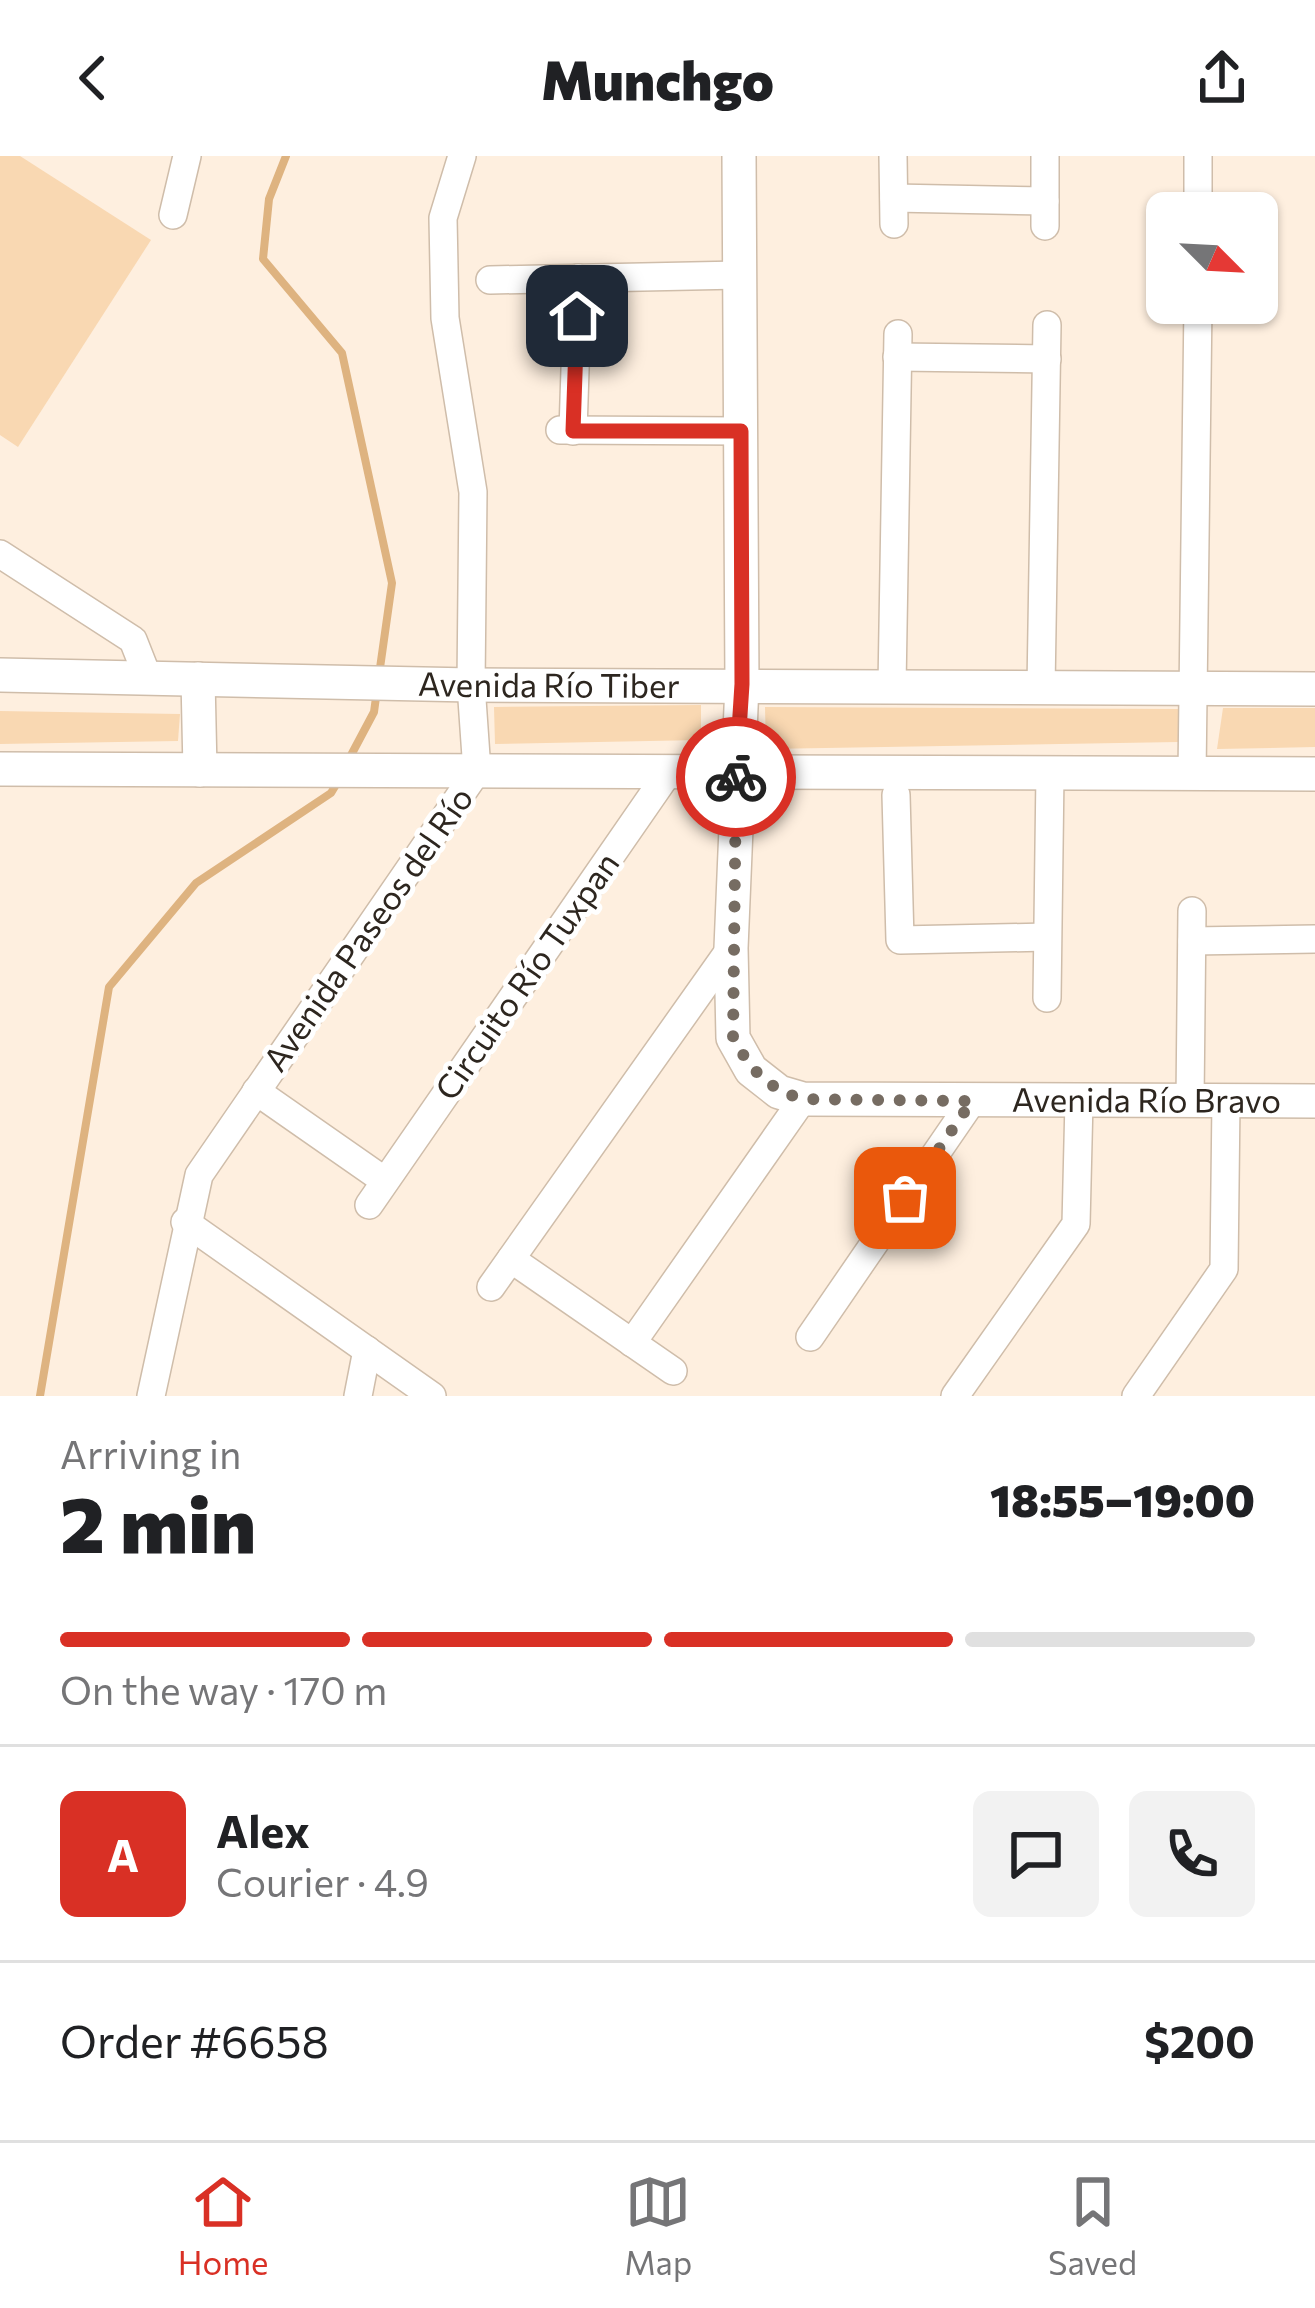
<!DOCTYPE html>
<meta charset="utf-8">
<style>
:root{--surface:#fff;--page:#f2f2f2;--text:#202124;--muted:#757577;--line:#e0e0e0;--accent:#d93025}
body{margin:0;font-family:Commissioner,sans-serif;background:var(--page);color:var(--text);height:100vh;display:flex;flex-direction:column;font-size:45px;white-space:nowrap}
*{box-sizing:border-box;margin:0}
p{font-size:39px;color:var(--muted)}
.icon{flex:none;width:66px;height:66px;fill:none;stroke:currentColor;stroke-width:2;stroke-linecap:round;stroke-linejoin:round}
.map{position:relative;height:1240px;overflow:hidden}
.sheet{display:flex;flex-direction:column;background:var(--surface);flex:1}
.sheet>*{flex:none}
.needle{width:78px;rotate:114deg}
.tools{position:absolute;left:1146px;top:36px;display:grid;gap:24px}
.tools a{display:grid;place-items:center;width:132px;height:132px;border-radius:18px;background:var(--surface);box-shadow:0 3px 9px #0004;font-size:60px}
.pin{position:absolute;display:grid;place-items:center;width:102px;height:102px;color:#fff;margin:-51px;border-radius:24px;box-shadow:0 6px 18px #0006}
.courier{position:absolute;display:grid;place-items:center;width:120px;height:120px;margin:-60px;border:9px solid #d93025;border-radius:50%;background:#fff;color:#222;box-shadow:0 3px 15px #0007}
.headline em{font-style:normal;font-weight:800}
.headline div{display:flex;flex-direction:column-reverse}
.headline{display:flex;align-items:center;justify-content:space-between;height:204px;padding:0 60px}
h1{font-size:78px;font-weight:800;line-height:90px}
.bar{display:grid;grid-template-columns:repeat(4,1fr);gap:18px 12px;align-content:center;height:144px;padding:0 60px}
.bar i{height:15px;border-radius:9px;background:var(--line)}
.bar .selected{background:var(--accent)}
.bar p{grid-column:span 4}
.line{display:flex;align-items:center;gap:30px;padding:0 60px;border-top:3px solid var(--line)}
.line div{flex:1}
.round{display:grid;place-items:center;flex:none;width:126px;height:126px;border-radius:18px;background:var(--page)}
header{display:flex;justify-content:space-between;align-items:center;height:156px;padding:0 60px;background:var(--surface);font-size:54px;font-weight:800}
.tabs{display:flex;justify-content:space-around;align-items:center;height:168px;border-top:3px solid var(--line);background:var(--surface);font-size:33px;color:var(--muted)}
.tabs a{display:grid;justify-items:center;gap:6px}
.tabs .selected{color:var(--accent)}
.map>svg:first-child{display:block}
.green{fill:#f9d8b2}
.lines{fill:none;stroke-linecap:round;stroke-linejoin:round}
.stream{stroke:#deb380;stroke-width:8}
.minor-casing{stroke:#cfbdaa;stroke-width:30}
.tertiary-casing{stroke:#cfbdaa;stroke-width:36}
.minor{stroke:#fff;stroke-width:27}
.tertiary{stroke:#fff;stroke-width:33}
.done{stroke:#766c62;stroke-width:12;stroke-dasharray:0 21.6}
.route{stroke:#d93025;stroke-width:15}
.labels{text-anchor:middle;stroke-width:10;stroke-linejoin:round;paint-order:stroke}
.street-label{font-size:33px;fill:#2d261f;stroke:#fff}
</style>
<header><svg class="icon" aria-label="back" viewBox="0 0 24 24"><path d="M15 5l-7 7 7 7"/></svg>Munchgo<svg class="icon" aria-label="share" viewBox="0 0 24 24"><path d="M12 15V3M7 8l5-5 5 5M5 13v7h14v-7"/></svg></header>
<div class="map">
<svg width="1315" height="1240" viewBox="0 0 1315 1240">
<rect width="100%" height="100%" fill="#feefdf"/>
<g class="green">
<polygon points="0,0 20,0 151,84 18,291 0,279"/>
<polygon points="701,549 701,584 495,588 494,551"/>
<polygon points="765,551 1180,553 1178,586 766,593"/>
<polygon points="1223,552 1315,552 1315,591 1217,593"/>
<polygon points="0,555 180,558 178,585 0,588"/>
</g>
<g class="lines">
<g class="stream">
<polyline points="286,0 269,43 263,103 342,197 392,427 379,519"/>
<polyline points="349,603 374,556 377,534"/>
<polyline points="40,1240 109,831 196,727 331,637 337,627"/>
</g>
<g class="minor-casing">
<g id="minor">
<polyline points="893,0 894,68"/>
<polyline points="1045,0 1045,70"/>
<polyline points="894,42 1045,45"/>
<polyline points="1198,57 1198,0"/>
<polyline points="173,59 187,0"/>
<polyline points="490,124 740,119"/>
<polyline points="897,201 1047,203"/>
<polyline points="560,274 741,275"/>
<polyline points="573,275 578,122"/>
<polyline points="0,398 133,484 148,522"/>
<polyline points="892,530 898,178"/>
<polyline points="1041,532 1047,169"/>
<polyline points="1192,619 1198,147"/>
<polyline points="896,639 900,784 1047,781"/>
<polyline points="1192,785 1315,783"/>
<polyline points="1047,842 1050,617"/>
<polyline points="256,935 385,1025"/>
<polyline points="1190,945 1192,755"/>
<polyline points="369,1049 670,614"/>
<polyline points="185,1066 432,1240"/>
<polyline points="511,1103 673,1215"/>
<polyline points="491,1131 731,792"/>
<polyline points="810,1181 972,945"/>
<polyline points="632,1187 803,943"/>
<polyline points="151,1240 199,1019 477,615 471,529 473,336 445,162 443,62 462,0"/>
<polyline points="358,1240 367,1194"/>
<polyline points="955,1240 1076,1068 1079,945"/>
<polyline points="1136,1240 1224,1113 1226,945"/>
</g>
</g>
<g class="tertiary-casing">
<g id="tertiary">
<path id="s1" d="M739,0L742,528L731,792L733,882L751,914L779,936L803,943L1315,945"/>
<path id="s2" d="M0,519L471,529L1315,533"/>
<polyline points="198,523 200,614"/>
<polyline points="0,613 1315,618"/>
</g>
</g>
<use href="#minor" class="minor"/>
<use href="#tertiary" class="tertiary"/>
</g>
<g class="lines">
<path class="done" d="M736,621L733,882C751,914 767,932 802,943L972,945L905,1042"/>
<polyline class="route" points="577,160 573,275 741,275 742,528 736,621"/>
</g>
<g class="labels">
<g class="street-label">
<text dy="12" stroke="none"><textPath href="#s2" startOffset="549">Avenida Río Tiber</textPath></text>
<text transform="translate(368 773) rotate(-55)" y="12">Avenida Paseos del Río</text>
<text transform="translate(527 820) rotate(-55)" y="12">Circuito Río Tuxpan</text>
<text dy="12" stroke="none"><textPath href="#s1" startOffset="1323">Avenida Río Bravo</textPath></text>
</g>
</g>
</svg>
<div class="tools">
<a><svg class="needle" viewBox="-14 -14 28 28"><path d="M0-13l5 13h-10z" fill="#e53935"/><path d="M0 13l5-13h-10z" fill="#757577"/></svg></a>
</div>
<div class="pin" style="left:905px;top:1042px;background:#ea580c"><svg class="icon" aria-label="bag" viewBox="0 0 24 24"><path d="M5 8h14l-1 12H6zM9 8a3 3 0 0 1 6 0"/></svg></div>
<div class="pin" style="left:577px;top:160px;background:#1f2937"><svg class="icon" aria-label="home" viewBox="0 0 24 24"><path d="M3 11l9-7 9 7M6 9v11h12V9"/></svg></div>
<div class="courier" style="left:736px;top:621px"><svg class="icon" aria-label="bike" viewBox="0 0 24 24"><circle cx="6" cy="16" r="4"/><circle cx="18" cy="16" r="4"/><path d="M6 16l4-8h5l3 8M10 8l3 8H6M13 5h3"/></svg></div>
</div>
<section class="sheet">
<div class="headline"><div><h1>2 min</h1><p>Arriving in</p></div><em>18:55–19:00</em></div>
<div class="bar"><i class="selected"></i><i class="selected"></i><i class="selected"></i><i></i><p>On the way · 170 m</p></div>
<div class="line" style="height:216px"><b class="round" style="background:var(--accent);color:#fff">A</b><div><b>Alex</b><p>Courier · 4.9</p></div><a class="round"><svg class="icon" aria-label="chat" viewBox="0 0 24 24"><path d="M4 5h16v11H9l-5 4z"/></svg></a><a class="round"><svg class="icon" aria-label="phone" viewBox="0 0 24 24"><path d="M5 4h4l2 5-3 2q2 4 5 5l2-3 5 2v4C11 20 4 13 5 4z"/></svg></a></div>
<div class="line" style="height:156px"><div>Order #6658</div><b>$200</b></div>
</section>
<nav class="tabs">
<a class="selected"><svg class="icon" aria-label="home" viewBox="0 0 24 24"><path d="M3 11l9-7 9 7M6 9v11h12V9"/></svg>Home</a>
<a><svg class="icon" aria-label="map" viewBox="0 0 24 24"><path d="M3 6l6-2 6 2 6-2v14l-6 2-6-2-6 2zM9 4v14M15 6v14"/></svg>Map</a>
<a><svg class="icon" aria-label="saved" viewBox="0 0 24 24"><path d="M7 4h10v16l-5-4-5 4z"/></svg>Saved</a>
</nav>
